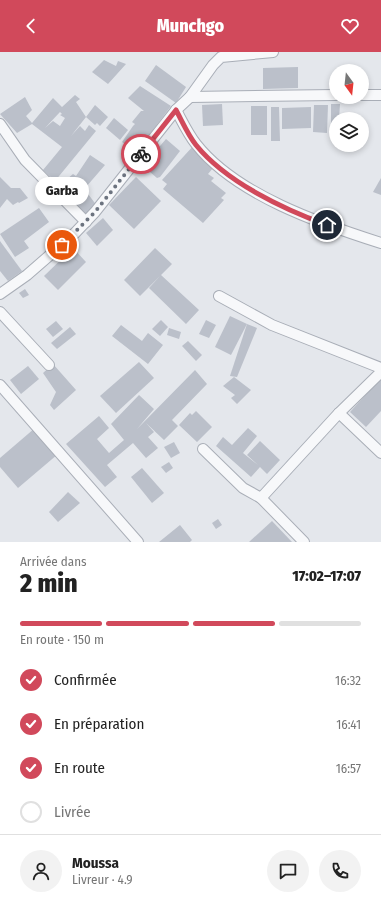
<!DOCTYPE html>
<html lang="fr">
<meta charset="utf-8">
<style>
:root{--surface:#fff;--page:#f2f2f2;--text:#222;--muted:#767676;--line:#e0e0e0;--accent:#d1495b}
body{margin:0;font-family:"Fira Sans Condensed",sans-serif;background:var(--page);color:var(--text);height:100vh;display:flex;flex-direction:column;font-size:15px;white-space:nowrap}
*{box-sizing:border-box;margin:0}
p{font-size:13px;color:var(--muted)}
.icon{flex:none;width:22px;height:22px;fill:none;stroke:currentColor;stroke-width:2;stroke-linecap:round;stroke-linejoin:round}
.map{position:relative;height:490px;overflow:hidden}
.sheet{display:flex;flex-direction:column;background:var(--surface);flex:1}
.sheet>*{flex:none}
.needle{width:26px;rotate:165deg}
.fabs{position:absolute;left:329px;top:12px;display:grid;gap:8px}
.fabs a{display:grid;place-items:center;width:40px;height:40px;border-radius:50%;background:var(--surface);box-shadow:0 2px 6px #0003;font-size:20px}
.pin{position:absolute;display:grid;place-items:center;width:34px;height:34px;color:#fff;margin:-17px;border:2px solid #fff;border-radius:50%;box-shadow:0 1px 4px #0007}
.courier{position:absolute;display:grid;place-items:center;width:40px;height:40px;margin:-20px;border:3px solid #d1495b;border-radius:50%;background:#fff;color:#222;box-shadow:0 1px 5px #0007}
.bubble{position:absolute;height:28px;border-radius:14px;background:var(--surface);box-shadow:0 2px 6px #0003;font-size:13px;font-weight:800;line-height:28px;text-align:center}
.head em{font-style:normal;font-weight:800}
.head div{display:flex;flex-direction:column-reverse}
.head{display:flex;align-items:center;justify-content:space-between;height:68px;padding:0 20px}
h1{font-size:26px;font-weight:800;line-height:30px}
.bar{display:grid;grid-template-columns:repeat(4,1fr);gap:6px 4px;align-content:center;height:48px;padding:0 20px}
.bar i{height:5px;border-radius:3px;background:var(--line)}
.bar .on{background:var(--accent)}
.bar p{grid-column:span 4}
.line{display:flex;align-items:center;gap:10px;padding:0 20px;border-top:1px solid var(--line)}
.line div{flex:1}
.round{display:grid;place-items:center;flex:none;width:42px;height:42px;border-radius:21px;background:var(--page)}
ol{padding:0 20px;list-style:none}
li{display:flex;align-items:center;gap:12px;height:44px}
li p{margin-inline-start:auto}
li .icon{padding:4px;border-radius:50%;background:var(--accent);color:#fff;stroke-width:4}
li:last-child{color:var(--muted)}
li i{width:22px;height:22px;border:2px solid var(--line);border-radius:50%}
header{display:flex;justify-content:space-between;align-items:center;height:52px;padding:0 20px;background:var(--accent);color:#fff;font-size:18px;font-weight:800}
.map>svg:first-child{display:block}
.building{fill:#bbc0ca;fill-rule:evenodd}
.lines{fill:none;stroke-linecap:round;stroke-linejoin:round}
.street-casing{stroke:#a9aeb7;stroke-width:12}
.street{stroke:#f7f8fa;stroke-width:10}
.done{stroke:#6c737f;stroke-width:4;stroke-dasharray:0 7.2}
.route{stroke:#d1495b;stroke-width:5}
</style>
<header><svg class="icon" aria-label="back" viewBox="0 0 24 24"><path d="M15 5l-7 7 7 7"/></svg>Munchgo<svg class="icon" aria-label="heart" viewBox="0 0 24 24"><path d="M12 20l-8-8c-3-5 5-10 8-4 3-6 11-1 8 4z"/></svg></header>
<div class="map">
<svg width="381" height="490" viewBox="0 0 381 490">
<rect width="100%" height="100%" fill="#e4e7ec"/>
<g class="building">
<polygon points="104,8 116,14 118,9 126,12 108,32 92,20"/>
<polygon points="156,13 186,35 176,51 145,29"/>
<polygon points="298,15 298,36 263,37 263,16"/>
<polygon points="140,34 171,54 136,100 122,90 133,74 135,72 132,70 141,59 144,59 128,46"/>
<path d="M75,43L80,47L76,50L86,65L95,53L108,65L100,74L97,71L95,73L86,65L71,84L80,74L85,79L89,73L96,79L55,129L43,118L62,95L32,72L17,81L0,62L25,45L32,58L26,64L32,71L53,46L62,55ZM60,60L62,62L60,63L65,66L60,74L53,69L45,76Z"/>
<polygon points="222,52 223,73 203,74 202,53"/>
<polygon points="331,52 340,52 339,67 336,67 336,72 331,72"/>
<polygon points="314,53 328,53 327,81 313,80"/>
<rect x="251" y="54" width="16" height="29"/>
<polygon points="271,55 279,55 280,89 271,89"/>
<polygon points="311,55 311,76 282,77 282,56"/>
<polygon points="114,66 128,78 120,88 106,76"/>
<polygon points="166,87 180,99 160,125 157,126 143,114"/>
<polygon points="195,92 200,101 198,103 213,116 208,122 214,126 211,129 226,141 221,146 224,148 203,171 163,137 167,132 162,128"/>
<polygon points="90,103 105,113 86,135 77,127 97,154 85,163 60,133 73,122 76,124"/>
<polygon points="0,125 11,136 20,136 28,146 19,151 18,150 13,153 7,147 0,156"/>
<polygon points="136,125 161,149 134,177 109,153"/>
<polygon points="381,126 381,143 373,140"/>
<polygon points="39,156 49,170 24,189 29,196 15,205 0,182"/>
<polygon points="103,166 113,178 97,194 86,181"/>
<polygon points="0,189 22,219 8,229 0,219"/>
<polygon points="73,196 86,210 58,238 44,224"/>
<polygon points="155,196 172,212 161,223 199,258 186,272 149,236 160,224 140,244 124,228"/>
<polygon points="25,237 29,243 23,246 19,241"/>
<polygon points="230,264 247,272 231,303 215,295"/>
<polygon points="161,268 168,275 160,284 152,277"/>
<polygon points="206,268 216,273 209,286 199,282"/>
<polygon points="56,269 63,277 53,285 46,277"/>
<polygon points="247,272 257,276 237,325 230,324"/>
<polygon points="121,273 142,289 148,281 163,293 148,312 112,284"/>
<polygon points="70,275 76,282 57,297 51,291"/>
<polygon points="169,276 181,280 179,287 167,283"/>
<polygon points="188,289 202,303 196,309 182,294"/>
<polygon points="139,310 154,326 116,361 100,344"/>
<polygon points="53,312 76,338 54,358 50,353 56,340 43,321"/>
<polygon points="28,314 39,327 21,342 10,328"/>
<polygon points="195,318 207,332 172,368 178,374 164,388 146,371 154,380 148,385 158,396 146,406 133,391 107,413 117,425 105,435 66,392 99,364 109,376 97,387 109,401 124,388 111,372 139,343 154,357 137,377"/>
<polygon points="234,325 251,338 237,352 231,346 235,343 223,334"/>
<polygon points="381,326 381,359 366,375 350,360"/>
<polygon points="196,359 212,375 197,390 179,373 190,361 192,363"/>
<polygon points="35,376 58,402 18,436 0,415 0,406"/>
<polygon points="248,376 257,384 243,401 258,413 247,403 260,389 280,408 267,422 260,415 251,425 216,394 223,385 232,393"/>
<polygon points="174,390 180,401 171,406 164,395"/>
<polygon points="169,410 173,416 166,421 161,415"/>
<polygon points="142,416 164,441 152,451 131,425"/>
<polygon points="68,440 80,451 58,470 49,460"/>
<polygon points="218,467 222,473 216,477 212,471"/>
<polygon points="272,469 292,490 249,490"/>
<polygon points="180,473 192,488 190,490 159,490"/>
</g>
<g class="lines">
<g class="street-casing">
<g id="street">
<polyline points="362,43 381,43"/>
<polyline points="190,45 336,43"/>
<path d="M176,58C182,69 188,82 196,92C236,143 321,172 381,191"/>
<polyline points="0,72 25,108 86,170"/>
<polyline points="0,242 27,223 73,183 95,160 176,58 190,45 213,13 221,5 273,0"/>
<polyline points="219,244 272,273 381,316"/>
<polyline points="0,260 49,313"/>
<polyline points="0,333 138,490"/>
<polyline points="339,361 381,401"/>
<polyline points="203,397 243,436 261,446 304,490"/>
<polyline points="261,446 339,361 381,320"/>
</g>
</g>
<use href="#street" class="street"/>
</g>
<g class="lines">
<polyline class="done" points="62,193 95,160 141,102"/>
<path class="route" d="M141,102L176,58C182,69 188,83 196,93C226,130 283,157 327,173"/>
</g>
</svg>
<div class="fabs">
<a><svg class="needle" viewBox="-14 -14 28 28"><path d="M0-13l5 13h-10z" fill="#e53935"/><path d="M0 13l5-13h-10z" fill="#767676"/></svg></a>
<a><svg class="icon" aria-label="layers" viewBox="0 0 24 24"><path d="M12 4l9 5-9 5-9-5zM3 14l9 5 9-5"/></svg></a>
</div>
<div class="pin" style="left:62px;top:193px;background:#ea580c"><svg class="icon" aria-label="bag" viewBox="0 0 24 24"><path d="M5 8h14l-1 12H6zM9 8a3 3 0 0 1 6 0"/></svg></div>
<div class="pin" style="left:327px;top:173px;background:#1f2937"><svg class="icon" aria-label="home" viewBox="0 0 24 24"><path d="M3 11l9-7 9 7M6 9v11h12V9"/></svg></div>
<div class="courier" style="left:141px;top:102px"><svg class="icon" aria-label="bike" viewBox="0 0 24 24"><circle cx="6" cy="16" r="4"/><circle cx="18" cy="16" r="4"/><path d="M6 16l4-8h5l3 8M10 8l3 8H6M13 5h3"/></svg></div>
<div class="bubble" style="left:35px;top:125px;width:54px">Garba</div>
</div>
<section class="sheet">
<div class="head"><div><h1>2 min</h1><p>Arrivée dans</p></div><em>17:02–17:07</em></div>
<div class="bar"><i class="on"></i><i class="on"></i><i class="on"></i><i></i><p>En route · 150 m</p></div>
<ol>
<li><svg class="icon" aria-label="check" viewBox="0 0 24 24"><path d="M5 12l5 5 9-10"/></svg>Confirmée<p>16:32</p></li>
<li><svg class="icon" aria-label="check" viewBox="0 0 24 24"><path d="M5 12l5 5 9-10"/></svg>En préparation<p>16:41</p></li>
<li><svg class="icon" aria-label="check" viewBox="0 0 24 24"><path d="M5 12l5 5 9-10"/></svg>En route<p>16:57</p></li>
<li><i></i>Livrée</li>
</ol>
<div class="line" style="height:72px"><a class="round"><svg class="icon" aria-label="person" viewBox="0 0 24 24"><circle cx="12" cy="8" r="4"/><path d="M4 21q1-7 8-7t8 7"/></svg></a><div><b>Moussa</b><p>Livreur · 4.9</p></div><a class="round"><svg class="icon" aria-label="chat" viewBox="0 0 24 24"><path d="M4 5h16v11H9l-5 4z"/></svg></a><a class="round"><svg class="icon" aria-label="phone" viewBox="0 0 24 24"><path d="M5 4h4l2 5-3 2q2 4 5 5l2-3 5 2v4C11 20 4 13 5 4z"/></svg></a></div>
</section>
